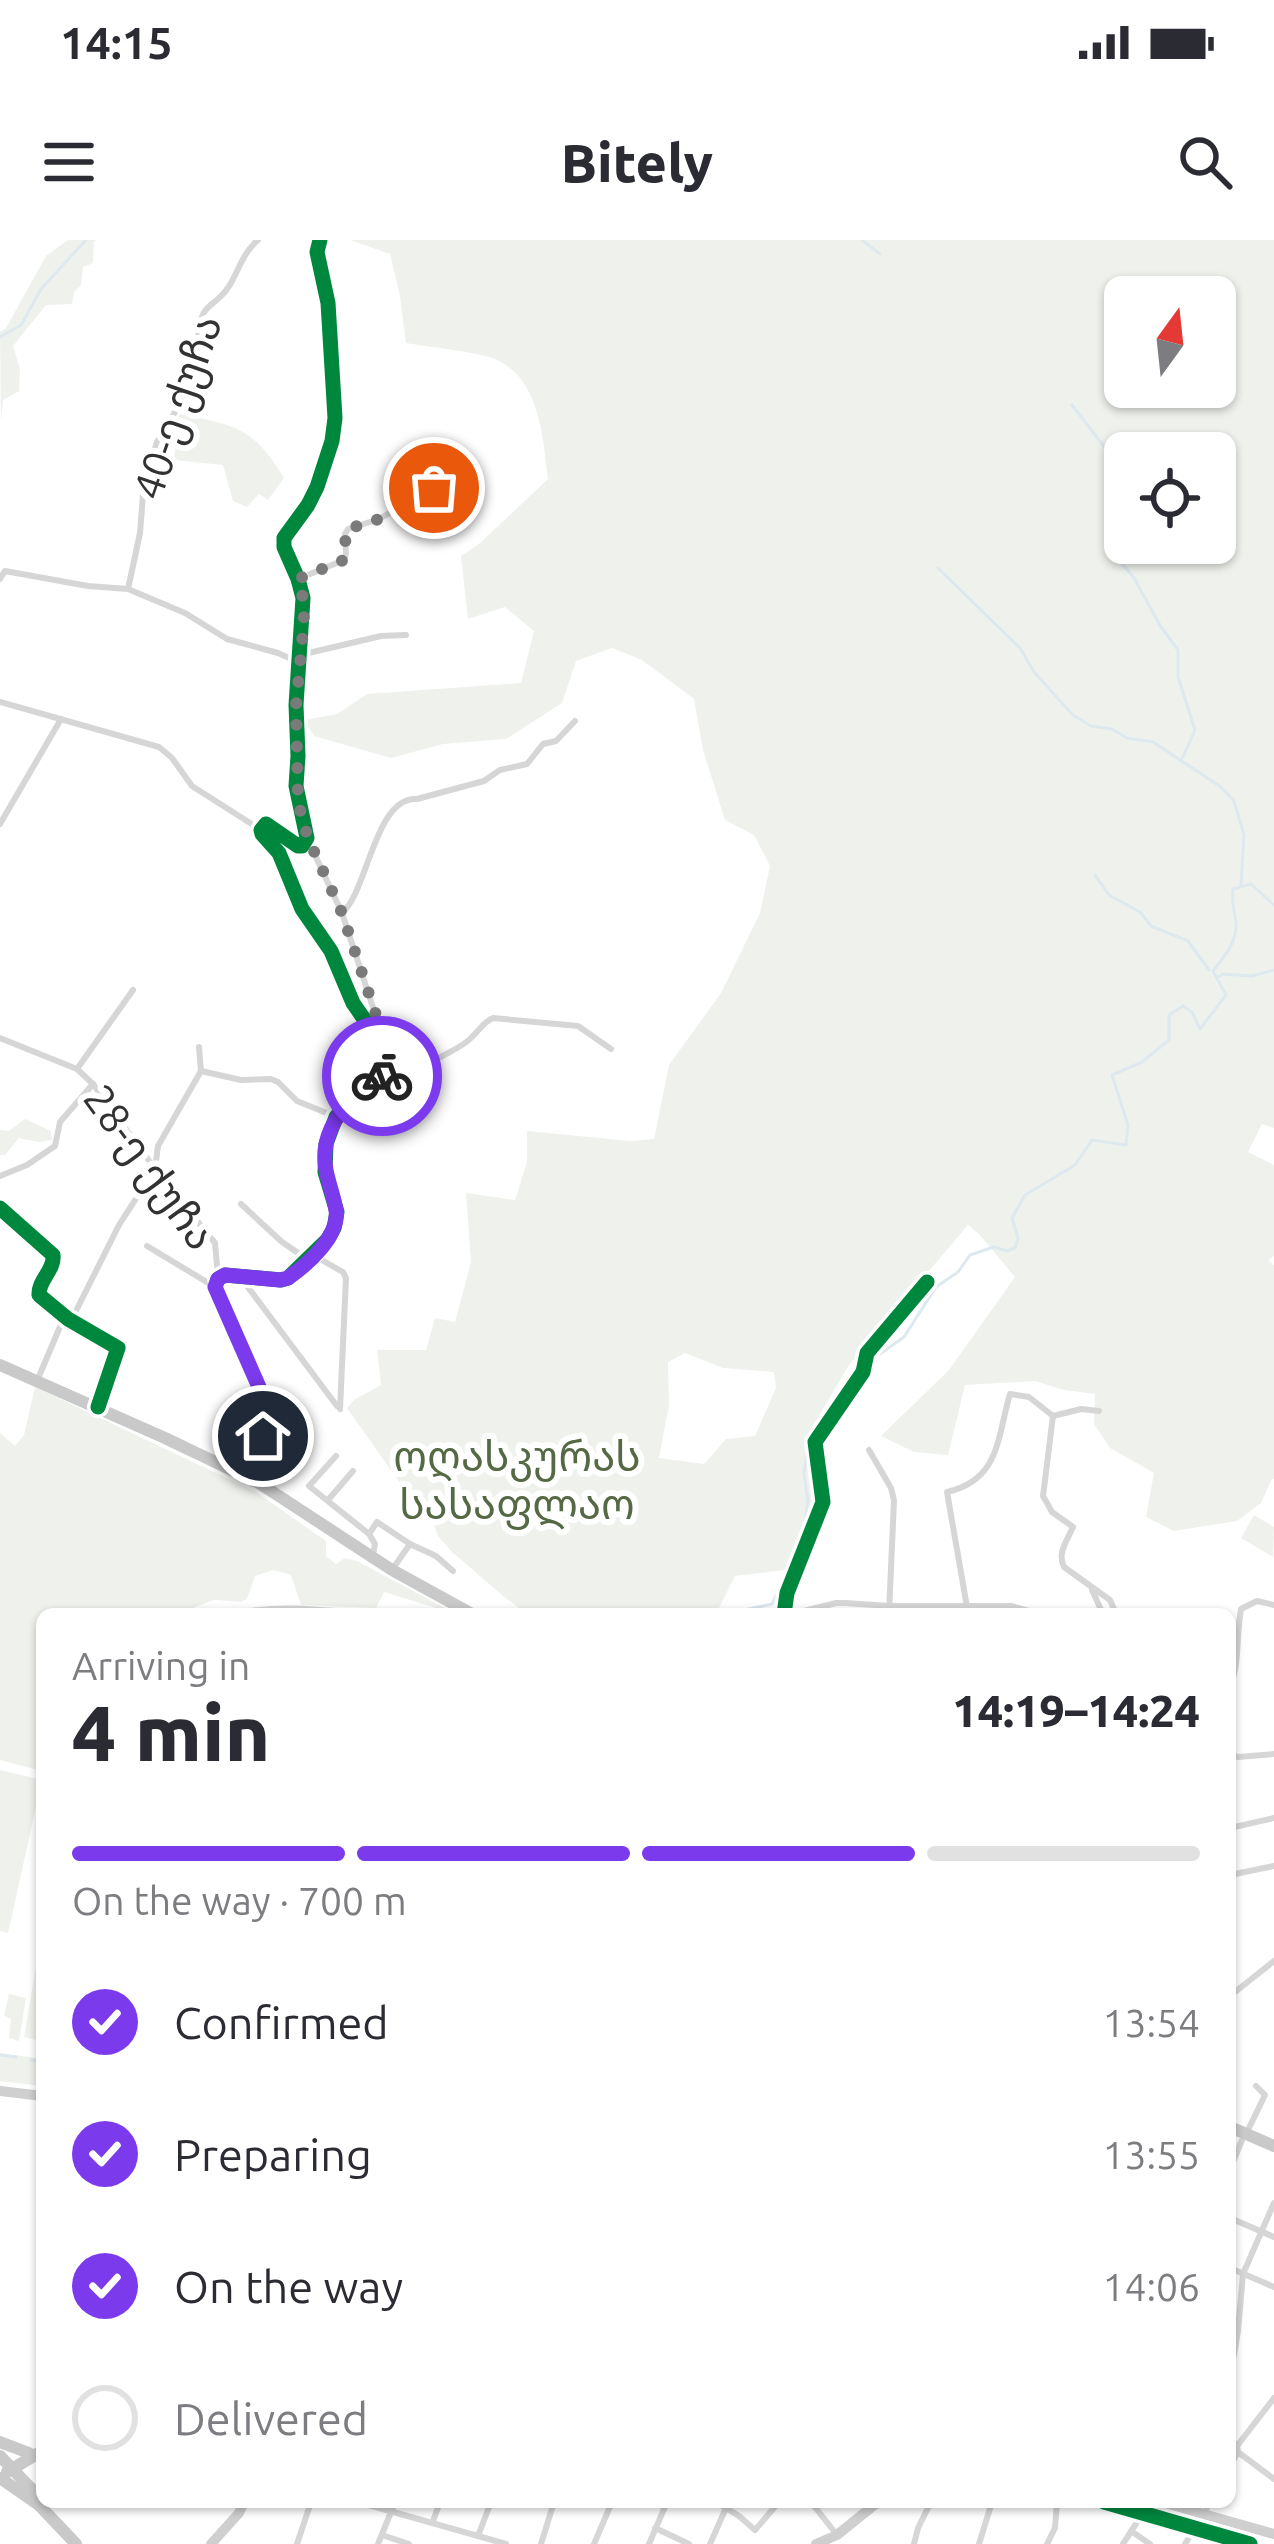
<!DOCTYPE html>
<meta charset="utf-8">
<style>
:root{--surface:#fff;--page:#f2f2f3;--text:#2b2b33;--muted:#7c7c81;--line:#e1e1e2;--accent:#7c3aed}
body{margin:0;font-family:Ubuntu,"Noto Sans Georgian",sans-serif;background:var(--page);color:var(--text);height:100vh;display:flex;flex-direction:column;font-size:45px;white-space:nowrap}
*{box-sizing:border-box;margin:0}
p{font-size:39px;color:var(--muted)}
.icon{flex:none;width:66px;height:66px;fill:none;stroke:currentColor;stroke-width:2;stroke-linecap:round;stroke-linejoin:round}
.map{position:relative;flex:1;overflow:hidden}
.drawer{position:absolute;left:36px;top:1368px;width:1200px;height:900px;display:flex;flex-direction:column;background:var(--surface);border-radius:18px;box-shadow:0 3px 9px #0004}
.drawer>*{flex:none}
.needle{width:78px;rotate:15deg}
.fabs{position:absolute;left:1104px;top:36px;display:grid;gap:24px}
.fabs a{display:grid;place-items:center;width:132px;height:132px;border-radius:18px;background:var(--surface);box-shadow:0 3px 9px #0004;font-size:60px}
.pin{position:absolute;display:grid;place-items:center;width:102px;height:102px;color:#fff;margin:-51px;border:6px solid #fff;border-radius:50%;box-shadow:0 3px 12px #0007}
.courier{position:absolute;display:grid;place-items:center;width:120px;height:120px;margin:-60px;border:9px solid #7c3aed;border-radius:50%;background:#fff;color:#222;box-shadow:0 3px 15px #0007}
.head em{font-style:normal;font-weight:800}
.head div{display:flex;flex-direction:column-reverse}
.head{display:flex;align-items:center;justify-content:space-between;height:204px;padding:0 36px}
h1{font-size:78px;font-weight:800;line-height:90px}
.bar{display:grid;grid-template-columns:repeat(4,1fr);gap:18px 12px;align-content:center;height:144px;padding:0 36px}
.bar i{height:15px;border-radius:9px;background:var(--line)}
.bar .active{background:var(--accent)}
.bar p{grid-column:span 4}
ol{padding:0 36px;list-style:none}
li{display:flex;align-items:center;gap:36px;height:132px}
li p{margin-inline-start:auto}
li .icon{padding:12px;border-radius:50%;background:var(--accent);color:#fff;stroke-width:4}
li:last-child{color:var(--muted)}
li i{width:66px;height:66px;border:6px solid var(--line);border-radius:50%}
.status{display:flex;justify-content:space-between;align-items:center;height:84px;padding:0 60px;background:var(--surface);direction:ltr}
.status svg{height:33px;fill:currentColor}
header{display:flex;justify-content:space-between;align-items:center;height:156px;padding:0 36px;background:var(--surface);font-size:54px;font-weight:800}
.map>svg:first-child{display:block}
.green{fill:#eff2ec;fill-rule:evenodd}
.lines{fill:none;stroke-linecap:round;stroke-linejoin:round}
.stream{stroke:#dde8ef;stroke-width:3}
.street{stroke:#d6d6d6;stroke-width:6}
.secondary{stroke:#cfcfcf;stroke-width:10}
.primary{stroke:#c9c9c9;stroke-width:12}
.cycleway-casing{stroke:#fff;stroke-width:22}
.cycleway{stroke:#00873e;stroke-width:15}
.done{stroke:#7a7a7a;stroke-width:12;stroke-dasharray:0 21.6}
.route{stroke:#7c3aed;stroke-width:15}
.labels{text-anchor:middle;stroke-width:12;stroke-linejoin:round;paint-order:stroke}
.street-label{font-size:42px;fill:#323232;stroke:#fff}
.park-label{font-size:42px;fill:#546944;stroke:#fff}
</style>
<div class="status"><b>14:15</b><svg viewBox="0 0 49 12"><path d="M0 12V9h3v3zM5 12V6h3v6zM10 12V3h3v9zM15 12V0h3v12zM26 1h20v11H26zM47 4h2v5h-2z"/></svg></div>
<header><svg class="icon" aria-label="menu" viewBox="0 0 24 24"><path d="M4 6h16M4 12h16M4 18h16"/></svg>Bitely<svg class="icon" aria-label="search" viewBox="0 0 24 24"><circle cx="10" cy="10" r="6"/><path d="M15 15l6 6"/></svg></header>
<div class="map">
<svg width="1274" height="2304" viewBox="0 0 1274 2304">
<rect width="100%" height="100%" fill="#fff"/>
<g class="green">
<polygon points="68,0 98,0 94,1 93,23 83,27 81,45 74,52 72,64 46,65 13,106 20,129 19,151 3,160 1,183 0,92 6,88 46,16"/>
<path d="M350,0H1274V888L1262,884L1248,912L1274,925V1016L1268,1020L1274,1025V1239H1272L1261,1263L1237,1281L1174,1291L1146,1277L1154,1233L1110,1208L1094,1184L1095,1154L1064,1150L1035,1141L965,1145L948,1215L914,1212L881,1196L949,1130L1015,1037L979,994L968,985L849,1125L809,1193L816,1262L793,1329L735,1336L716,1374H527L503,1356L451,1311L438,1296L434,1284L407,1253L347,1168L354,1160L381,1145L377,1110H426L435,1078L455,1082L471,1022L466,953L515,960L527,922V891L630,901L654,899L669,825L721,753L760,673L770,626L754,595L725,580L703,510L694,459L642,420L612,408L576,421L562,463L506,499L443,504L391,518L314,496L304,480L337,474L367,454L521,443L534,391L505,367L468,379L461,316L479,304L548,239C543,199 540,141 499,121C483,112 427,107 406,103L400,56L390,14ZM1125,57H1215V147H1125ZM1125,213H1215V303H1125ZM685,1113L723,1128L774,1132L776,1148L755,1196L726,1199L704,1224L659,1218L669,1165L668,1122Z"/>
<path d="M179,174C234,185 253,186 284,238L268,260L259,254L247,267L233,261L223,225L174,220Z"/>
<polygon points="25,879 51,891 52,900 39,902 19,898 5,915 0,915 0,890 9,891"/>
<polygon points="35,1147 256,1252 326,1301 326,1316 336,1324 345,1318 357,1321 456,1374 384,1352 376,1368 301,1365 291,1335 273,1330 255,1336 247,1359 241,1362 214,1360 190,1369 190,1374 42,1374 42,1531 0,1520 0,1193 15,1206 24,1195"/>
<polygon points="1254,1275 1274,1287 1273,1317 1241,1298"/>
<polygon points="0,1530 42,1540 8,1693 0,1691"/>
<polygon points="40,1704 42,1705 42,1770 36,1800 24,1797"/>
<polygon points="9,1754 26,1758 19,1801 9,1798 11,1779 4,1775"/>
<polygon points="0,1813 42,1819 42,1846 0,1841"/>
</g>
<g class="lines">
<g class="stream">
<polyline points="862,0 880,14"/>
<polyline points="0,97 21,85 41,49 86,0"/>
<polyline points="1072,165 1106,209 1114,314 1134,338 1161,387 1178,410 1178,437 1195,490 1181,521"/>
<polyline points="938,328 1020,408 1034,432 1073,475 1091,486 1112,489 1127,498 1153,502 1221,547 1234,561 1244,595 1241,644"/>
<polyline points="1095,635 1109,655 1140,672 1151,686 1188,701 1209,730"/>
<polyline points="1218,737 1223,734 1252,736 1274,730"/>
<path d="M725,1374L772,1364L801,1305L808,1262L804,1234L807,1211L856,1131L904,1097L936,1047L958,1032L970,1015L994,1007L1007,1011L1015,1008L1018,998L1012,978L1025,955L1075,925L1092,900L1126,905L1128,885L1112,835L1142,822L1169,800V775L1183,766L1192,772L1200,789L1226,755L1213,731C1225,715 1237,703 1236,682C1234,670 1231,662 1233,649L1251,644L1274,665"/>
<polyline points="0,1815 16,1817"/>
<polyline points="31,1820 42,1821"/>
</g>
<g class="street">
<polyline points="0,339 5,331 88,346 128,349 185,373 227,399 278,413 298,422"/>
<polyline points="298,339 344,320 346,314 345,294 348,289 379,279 434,248 447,265"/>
<path d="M128,349L140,293L144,242L157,202L175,172L183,138L200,128C202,111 195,96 201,79C205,67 212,65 220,57C237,42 238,17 258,0"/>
<polyline points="300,415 381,396 406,395"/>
<polyline points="0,462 159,507 172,518 192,546 261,590"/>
<polyline points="0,584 61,479"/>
<polyline points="307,598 342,673"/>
<polyline points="0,798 77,829 93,844 155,929 215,1003 218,1036"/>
<polyline points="199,807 201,831 241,840 271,839 278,842 297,861 334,876"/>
<polyline points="77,829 133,750"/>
<path d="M379,841L386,815L385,804L342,673C368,651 375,556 417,559L484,541L500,530L527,524L543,504L556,501L575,481"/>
<path d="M380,841C411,839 411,836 436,820C448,812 461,808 471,798C480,790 482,783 493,778L578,786L611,809"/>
<polyline points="0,936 27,925 55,906 60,882 93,844"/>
<polyline points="241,964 282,1002 307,1019"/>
<path d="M0,968L53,1015C55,1030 38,1040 39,1055L68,1079L118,1108L98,1167"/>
<polyline points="147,1006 215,1047"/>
<polyline points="313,1015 343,1032 346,1038 340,1169"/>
<polyline points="241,1038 337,1166"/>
<polyline points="37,1141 62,1082 73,1077 119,985 155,929 158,906 201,831"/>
<path d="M1053,1176L1043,1256L1052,1272L1073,1287C1067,1301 1057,1313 1064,1327L1110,1360L1116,1374"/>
<polyline points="1053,1176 1081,1169 1099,1171"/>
<polyline points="264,1196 273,1196 301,1187"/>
<polyline points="869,1210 891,1248 894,1260 889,1374"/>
<polyline points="336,1216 309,1246 369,1294 375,1304 373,1314"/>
<polyline points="328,1260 353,1231"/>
<polyline points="369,1294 377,1282 410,1304 394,1327"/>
<polyline points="410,1304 436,1316 453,1331"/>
<polyline points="1092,1350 1103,1374"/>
<path d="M967,1367L947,1252C1000,1240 997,1198 1010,1154L1029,1157L1053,1176"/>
<path d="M234,1374C278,1364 322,1370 367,1374"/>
<polyline points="784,1374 787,1353 823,1262 815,1202 863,1132 867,1113 927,1042"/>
<polyline points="792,1374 836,1363 846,1363 890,1366 1011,1366 1040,1374"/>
<path d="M1230,1447C1240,1422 1236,1396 1241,1369L1257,1361L1274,1365"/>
<polyline points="1230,1514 1238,1517 1274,1514"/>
<polyline points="1230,1588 1274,1578"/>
<polyline points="1230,1635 1274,1626"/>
<polyline points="1230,1675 1233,1691"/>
<polyline points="1230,1756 1274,1721"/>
<polyline points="1248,1890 1265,1855 1256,1846"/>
<polyline points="1230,1929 1245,1893"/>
<polyline points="1230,1978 1274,1997"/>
<polyline points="1230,2028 1274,2047"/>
<polyline points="1230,2138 1238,2091 1243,2034 1274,1963"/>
<polyline points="1230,2200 1237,2206 1238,2212 1274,2239"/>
<polyline points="1237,2206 1274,2158"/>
<polyline points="1230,2226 1238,2212"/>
<polyline points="358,2262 506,2304"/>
<polyline points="716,2262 739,2276 755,2290 779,2262"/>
<polyline points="811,2262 837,2295"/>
<polyline points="1207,2268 1210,2262"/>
<polyline points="433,2281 440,2262"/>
<polyline points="655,2288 689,2304"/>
<polyline points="1131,2291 1150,2304"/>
<polyline points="382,2295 409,2304"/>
<polyline points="478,2296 491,2262"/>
<polyline points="297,2304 311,2262"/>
<polyline points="378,2304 395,2262"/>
<polyline points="541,2304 554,2262"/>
<polyline points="594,2304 612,2262"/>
<polyline points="649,2304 667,2262"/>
<polyline points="710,2304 726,2268"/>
<polyline points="914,2304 918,2288 931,2262"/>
<polyline points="979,2304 992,2262"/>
<polyline points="1047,2304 1055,2288 1057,2262"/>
<polyline points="1123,2304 1143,2273"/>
<polyline points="1185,2304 1195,2288"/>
</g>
<g class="secondary">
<polyline points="259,1243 263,1196 259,1147 215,1047 218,1039 225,1035 281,1040 288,1038 328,999 334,988 337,972 325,932 326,904 336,877 377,831 380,812 373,792 353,763 331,711 302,669 279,613 262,594 261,590 266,584 298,606 302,606 307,598 296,546 298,516 296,465 303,358 298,339 284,307 284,298 308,265 317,247 332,201 335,178 328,63 317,12 320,0"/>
<polyline points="0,1851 42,1856"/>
<polyline points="1104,2262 1250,2304"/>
<polyline points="1161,2262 1274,2294"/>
<polyline points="211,2304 239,2273 244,2262"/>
<polyline points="816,2304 837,2295 878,2262"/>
</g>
<g class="primary">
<polyline points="0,1125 165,1198 259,1243 392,1330 472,1374"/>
<polyline points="1230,1887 1274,1906"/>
<polyline points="0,2202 29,2213"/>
<polyline points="0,2216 40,2258"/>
<polyline points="7,2232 42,2211"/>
<polyline points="0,2238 39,2265 76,2304"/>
</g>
<g class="cycleway-casing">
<g id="cycleway">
<path d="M0,968L53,1015C55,1030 38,1040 39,1055L68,1079L118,1108L98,1167"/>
<polyline points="218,1039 225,1035 281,1040 288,1038 328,999 334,988 337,972 325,932 326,904 336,877 377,831 380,812 373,792 353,763 331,711 302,669 279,613 262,594 261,590 266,584 298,606 302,606 307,598 296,546 298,516 296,465 303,358 298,339 284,307 284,298 308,265 317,247 332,201 335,178 328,63 317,12 320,0"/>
<polyline points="784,1374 787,1353 823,1262 815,1202 863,1132 867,1113 927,1042"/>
<polyline points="1104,2262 1250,2304"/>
</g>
</g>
<use href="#cycleway" class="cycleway"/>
</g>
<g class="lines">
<polyline class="done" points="382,836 386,815 382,793 342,673 308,598 298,563 296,466 304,380 303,358 298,339 344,320 346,314 345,294 348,289 379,279 434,248"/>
<path class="route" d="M263,1196L259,1147L215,1047L218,1039L225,1035L280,1040L288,1038C308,1024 340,996 336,970C332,946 321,929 326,904C332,876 351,860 370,841H379L382,836"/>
</g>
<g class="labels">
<g class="street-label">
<text transform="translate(177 167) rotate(-71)" y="15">40-ე ქუჩა</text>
<text transform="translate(150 927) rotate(54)" y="15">28-ე ქუჩა</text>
</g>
<g class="park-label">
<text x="517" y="1231">ოღასკურას<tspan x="517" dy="48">სასაფლაო</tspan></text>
</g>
</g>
</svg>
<div class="fabs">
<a><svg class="needle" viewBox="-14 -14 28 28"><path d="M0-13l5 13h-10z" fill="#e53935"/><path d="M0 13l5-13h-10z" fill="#7c7c81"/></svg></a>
<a><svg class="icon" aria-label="locate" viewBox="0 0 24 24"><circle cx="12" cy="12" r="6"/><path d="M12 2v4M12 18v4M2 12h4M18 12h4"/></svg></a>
</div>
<div class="pin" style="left:434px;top:248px;background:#ea580c"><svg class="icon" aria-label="bag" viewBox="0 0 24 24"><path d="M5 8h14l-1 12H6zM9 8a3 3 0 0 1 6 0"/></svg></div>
<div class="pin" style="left:263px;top:1196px;background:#1f2937"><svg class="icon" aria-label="home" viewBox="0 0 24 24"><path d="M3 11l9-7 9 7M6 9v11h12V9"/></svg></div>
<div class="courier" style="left:382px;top:836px"><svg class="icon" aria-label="bike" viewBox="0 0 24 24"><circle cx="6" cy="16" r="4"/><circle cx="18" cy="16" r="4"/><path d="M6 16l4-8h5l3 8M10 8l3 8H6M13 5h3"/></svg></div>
<section class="drawer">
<div class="head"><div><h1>4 min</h1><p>Arriving in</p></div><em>14:19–14:24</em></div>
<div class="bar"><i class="active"></i><i class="active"></i><i class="active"></i><i></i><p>On the way · 700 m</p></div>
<ol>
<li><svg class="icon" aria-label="check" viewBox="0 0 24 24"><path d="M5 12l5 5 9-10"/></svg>Confirmed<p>13:54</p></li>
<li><svg class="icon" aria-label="check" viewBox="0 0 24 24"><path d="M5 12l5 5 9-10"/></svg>Preparing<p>13:55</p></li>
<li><svg class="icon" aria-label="check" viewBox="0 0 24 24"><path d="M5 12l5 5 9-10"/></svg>On the way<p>14:06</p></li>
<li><i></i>Delivered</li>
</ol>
</section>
</div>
